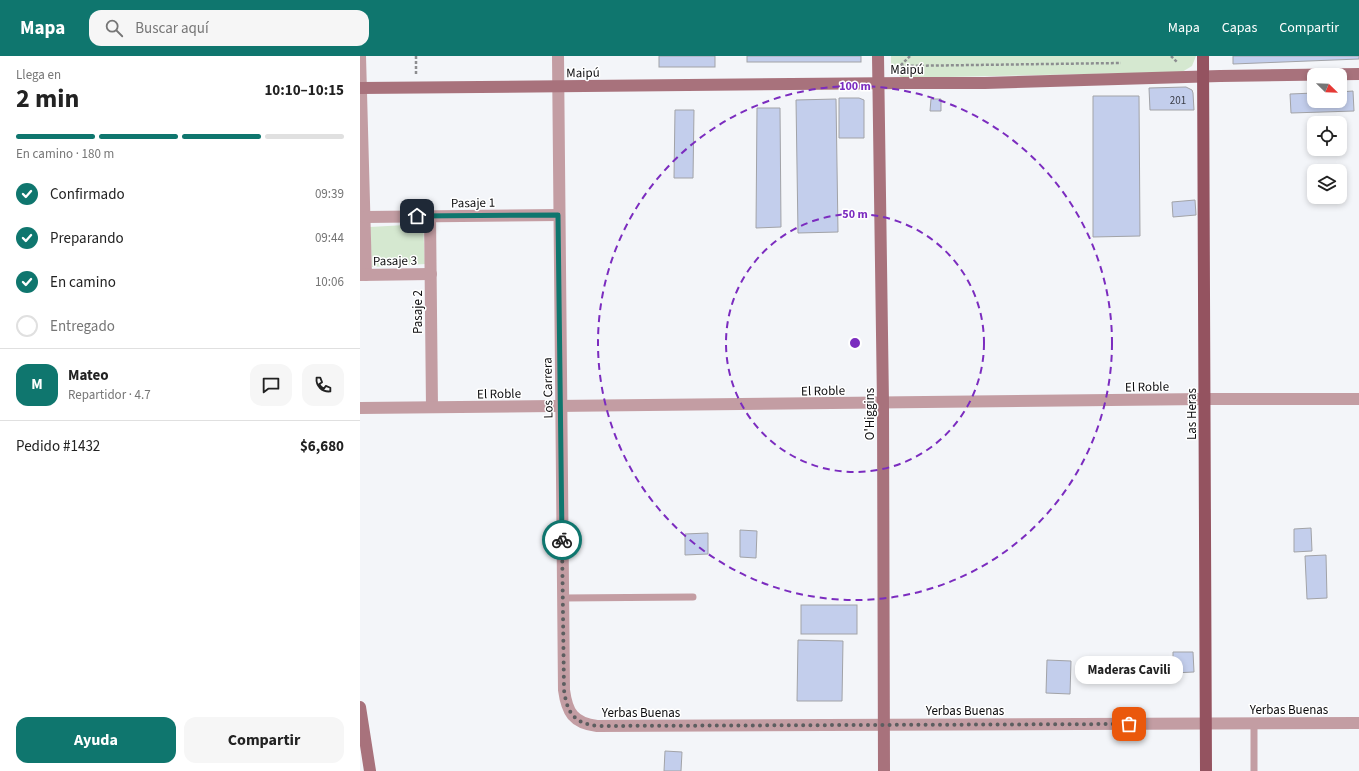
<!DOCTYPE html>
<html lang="es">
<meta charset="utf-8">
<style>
:root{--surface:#fff;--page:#f6f6f6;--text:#222;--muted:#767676;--line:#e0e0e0;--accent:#0f766e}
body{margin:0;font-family:"Source Sans 3",sans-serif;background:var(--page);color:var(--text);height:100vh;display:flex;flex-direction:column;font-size:15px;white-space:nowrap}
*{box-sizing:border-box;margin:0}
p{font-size:13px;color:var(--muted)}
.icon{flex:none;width:22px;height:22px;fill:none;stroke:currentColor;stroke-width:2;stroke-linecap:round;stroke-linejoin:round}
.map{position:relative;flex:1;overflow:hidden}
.drawer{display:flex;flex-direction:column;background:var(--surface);width:360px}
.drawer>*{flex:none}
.needle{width:26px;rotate:113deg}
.fabs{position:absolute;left:947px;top:12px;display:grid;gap:8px}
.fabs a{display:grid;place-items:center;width:40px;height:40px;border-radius:8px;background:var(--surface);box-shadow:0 2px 6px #0003;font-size:20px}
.pin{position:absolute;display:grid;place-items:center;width:34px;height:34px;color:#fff;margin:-17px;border-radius:8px;box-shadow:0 2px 6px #0006}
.courier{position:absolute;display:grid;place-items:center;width:40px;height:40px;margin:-20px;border:3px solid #0f766e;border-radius:50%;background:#fff;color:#222;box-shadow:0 1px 5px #0007}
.bubble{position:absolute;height:28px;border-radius:12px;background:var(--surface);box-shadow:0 2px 6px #0003;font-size:13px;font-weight:700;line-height:28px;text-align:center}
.overview em{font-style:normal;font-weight:700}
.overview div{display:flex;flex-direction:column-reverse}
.overview{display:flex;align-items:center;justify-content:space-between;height:68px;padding:0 16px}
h1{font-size:26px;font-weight:700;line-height:30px}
.bar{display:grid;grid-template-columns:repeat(4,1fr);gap:6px 4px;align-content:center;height:48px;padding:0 16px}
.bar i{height:5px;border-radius:3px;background:var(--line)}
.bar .on{background:var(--accent)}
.bar p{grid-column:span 4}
.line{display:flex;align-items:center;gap:10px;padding:0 16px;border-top:1px solid var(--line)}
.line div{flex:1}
.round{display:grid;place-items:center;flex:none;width:42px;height:42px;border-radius:12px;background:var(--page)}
ol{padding:0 16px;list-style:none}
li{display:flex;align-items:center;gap:12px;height:44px}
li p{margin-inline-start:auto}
li .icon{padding:4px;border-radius:50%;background:var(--accent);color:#fff;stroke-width:4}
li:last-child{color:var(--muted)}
li i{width:22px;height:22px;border:2px solid var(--line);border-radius:50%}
.cta{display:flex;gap:8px;margin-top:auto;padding:8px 16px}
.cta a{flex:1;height:46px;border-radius:12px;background:var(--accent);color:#fff;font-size:16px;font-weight:700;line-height:46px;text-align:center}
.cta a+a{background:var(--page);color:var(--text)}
header{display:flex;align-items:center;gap:24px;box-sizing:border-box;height:56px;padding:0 20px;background:var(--accent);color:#fff}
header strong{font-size:19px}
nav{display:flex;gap:22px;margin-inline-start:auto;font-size:14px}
.search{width:280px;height:36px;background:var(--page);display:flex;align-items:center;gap:10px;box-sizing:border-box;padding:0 14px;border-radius:12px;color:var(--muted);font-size:15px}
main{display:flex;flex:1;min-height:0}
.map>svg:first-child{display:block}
.green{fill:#d5e8d0}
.building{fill:#c3ceec;stroke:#a2a3a7}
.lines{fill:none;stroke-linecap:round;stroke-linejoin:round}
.path{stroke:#8c8d90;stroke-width:2.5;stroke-dasharray:3 2;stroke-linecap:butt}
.lane{stroke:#c39da3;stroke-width:7}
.street{stroke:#c39da3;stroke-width:12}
.secondary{stroke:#a8727c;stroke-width:12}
.primary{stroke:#945360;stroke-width:12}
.done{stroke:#5d5e60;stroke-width:4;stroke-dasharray:0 7.2}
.route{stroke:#0f766e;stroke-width:5}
.ring{fill:none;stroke:#7b2cbf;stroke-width:2;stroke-dasharray:7 5}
.labels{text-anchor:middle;stroke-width:3;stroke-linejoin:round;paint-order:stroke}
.number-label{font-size:11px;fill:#3a3c46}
.street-label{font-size:13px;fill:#0c0c0e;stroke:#fff}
.centre{fill:#7b2cbf;stroke:#fff;stroke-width:2}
.ring-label{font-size:12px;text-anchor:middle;font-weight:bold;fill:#7b2cbf;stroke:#fff;stroke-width:3;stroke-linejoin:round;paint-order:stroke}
</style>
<header>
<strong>Mapa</strong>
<div class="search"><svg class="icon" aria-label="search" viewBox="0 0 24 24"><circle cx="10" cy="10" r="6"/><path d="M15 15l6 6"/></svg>Buscar aquí</div>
<nav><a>Mapa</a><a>Capas</a><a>Compartir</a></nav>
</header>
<main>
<section class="drawer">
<div class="overview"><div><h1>2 min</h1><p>Llega en</p></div><em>10:10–10:15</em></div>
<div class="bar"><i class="on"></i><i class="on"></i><i class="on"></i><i></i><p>En camino · 180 m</p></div>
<ol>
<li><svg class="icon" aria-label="check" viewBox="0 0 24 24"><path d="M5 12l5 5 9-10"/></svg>Confirmado<p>09:39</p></li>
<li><svg class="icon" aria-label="check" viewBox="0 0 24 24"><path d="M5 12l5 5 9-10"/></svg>Preparando<p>09:44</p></li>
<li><svg class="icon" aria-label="check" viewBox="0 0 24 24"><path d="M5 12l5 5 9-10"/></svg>En camino<p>10:06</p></li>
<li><i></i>Entregado</li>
</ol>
<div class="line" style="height:72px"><b class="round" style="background:var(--accent);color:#fff">M</b><div><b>Mateo</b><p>Repartidor · 4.7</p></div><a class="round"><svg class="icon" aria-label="chat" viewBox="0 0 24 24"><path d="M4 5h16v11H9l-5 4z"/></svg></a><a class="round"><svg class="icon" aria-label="phone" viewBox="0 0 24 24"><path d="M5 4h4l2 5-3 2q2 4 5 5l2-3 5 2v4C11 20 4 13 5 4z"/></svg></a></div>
<div class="line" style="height:52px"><div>Pedido #1432</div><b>$6,680</b></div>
<div class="cta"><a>Ayuda</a><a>Compartir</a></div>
</section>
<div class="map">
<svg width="999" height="715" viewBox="0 0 999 715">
<rect width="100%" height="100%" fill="#f3f5f9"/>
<g class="green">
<polygon points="531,0 836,0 832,10 822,16 542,22 531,12"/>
<polygon points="63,168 65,208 12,211 10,171"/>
</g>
<g class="building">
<rect x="299" y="0" width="56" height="11"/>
<rect x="387" y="0" width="114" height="6"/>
<polygon points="873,0 999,0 999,3 873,8"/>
<polygon points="826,31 832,34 833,37 834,54 790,54 789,32"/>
<polygon points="993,35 994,55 931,57 930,38 954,37 954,45 980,45 980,36"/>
<polygon points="733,40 779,40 780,180 733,181"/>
<polygon points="479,42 499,42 504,44 504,82 479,82"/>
<polygon points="476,43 478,176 438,177 436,44"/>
<polygon points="571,43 581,43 581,55 570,55"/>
<polygon points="397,52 420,52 421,171 396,172"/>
<polygon points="315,54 334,54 333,122 314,122"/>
<polygon points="835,144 836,159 813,161 812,146"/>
<polygon points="951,472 952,495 934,496 934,473"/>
<polygon points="380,474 397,475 396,502 380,501"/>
<polygon points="348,477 348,498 325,499 325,478"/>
<polygon points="966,499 967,542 947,543 945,500"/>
<rect x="441" y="549" width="56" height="29"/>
<polygon points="438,584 483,585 482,645 437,645"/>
<polygon points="813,596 833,596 834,616 813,617"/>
<polygon points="687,604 711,605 710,638 686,637"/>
<polygon points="305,695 322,696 321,715 304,715"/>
</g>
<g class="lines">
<g class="path">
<polyline points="56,0 56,19"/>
<polyline points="550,0 540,10 761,7"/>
<polyline points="811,0 817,6"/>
</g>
<g class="lane">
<polyline points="203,542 333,541"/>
<polyline points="894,668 894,715"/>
</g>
<g class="street">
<polyline points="0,0 6,219"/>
<path d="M198,0L204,634C207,656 213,667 237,670L999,667"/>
<polyline points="70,160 72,351"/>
<polyline points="4,161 199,159"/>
<polyline points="0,219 71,218"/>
<polyline points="0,352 845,343 999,343"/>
</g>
<g class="secondary">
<polyline points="518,0 523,347 524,715"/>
<polyline points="0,32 547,27 625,27 860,20 999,18"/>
<polyline points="0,651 10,715"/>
</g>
<polyline class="primary" points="843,0 846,715"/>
</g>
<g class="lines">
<path class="done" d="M202,484L204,634C207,656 213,667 237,670L769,668"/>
<polyline class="route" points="57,160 198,159 202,484"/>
</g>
<g class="ring">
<circle cx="495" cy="287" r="129"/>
<circle cx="495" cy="287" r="257"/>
</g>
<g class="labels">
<g class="number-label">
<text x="818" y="48">201</text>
</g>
<g class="street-label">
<text x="547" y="18">Maipú</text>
<text transform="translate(223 16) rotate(-1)" y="5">Maipú</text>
<text transform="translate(113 146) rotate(-1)" y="5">Pasaje 1</text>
<text transform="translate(35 204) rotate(-1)" y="5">Pasaje 3</text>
<text transform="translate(57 256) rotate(-90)" y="5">Pasaje 2</text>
<text transform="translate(787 330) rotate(-1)" y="5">El Roble</text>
<text transform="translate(187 332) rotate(-91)" y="5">Los Carrera</text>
<text transform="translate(463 334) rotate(-1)" y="5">El Roble</text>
<text transform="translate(139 337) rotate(-1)" y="5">El Roble</text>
<text transform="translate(509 358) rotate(-90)" y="5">O'Higgins</text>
<text transform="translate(831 358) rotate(-90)" y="5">Las Heras</text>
<text x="929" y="658">Yerbas Buenas</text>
<text x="605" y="659">Yerbas Buenas</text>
<text x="281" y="661">Yerbas Buenas</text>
</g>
</g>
<circle cx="495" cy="287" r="6" class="centre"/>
<g class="ring-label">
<text x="495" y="34">100 m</text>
<text x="495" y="162">50 m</text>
</g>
</svg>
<div class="fabs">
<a><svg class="needle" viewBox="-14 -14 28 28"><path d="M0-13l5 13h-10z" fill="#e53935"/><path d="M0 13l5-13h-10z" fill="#767676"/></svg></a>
<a><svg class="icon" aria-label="locate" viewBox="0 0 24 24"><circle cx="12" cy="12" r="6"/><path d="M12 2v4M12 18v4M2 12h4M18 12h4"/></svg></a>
<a><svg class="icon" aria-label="layers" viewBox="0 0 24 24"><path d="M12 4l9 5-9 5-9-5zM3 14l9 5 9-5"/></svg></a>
</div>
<div class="pin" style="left:769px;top:668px;background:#ea580c"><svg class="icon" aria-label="bag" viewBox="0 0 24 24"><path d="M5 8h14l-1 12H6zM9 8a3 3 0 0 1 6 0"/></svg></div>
<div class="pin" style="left:57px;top:160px;background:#1f2937"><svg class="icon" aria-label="home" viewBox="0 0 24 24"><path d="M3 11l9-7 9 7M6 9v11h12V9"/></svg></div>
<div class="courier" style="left:202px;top:484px"><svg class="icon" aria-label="bike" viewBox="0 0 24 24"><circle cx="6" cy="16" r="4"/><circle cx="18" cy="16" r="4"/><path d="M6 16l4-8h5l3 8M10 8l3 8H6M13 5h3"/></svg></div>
<div class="bubble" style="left:715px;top:600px;width:108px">Maderas Cavili</div>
</div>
</main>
